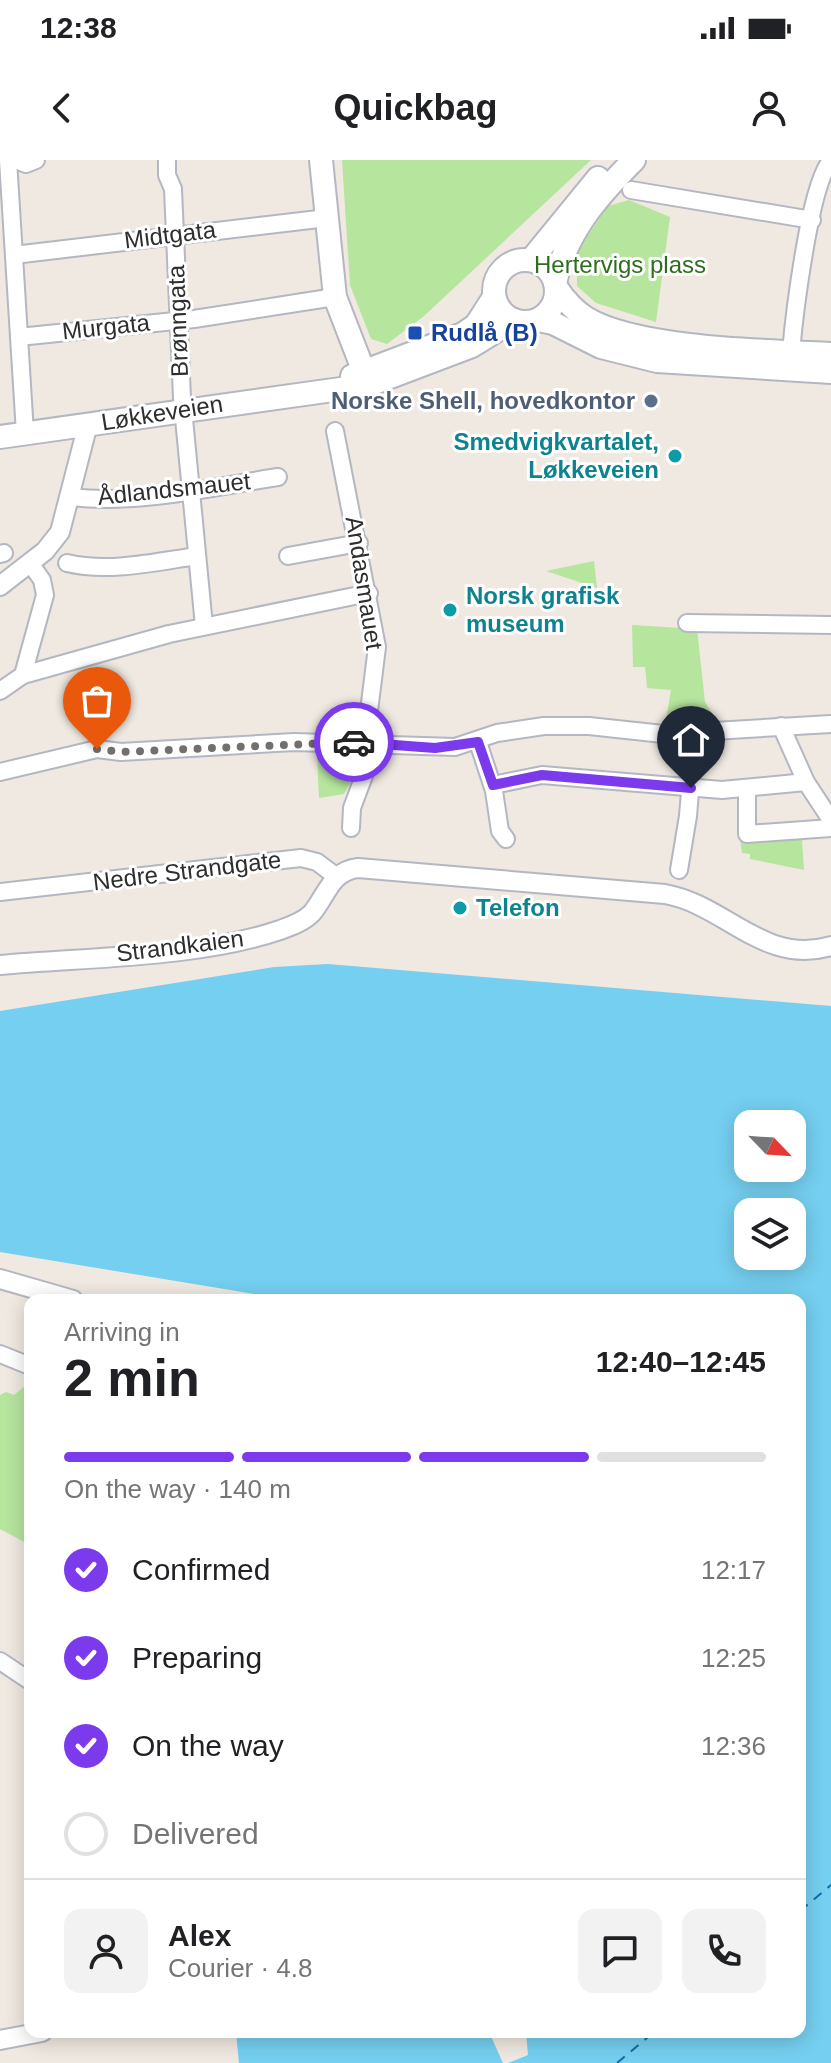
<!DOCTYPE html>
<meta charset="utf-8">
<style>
:root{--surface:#fff;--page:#f2f2f2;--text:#202124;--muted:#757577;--line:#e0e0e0;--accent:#7c3aed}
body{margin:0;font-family:Arial,sans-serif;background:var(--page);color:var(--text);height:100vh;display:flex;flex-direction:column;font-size:30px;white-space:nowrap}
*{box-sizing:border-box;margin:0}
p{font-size:26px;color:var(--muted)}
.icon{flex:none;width:44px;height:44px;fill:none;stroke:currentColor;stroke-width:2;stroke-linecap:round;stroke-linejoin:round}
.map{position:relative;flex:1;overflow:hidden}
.side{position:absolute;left:24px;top:1134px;width:782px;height:744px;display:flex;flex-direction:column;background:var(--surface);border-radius:16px;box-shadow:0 4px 20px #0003}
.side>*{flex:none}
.needle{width:52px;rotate:115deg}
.buttons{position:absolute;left:734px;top:950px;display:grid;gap:16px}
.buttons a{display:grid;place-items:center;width:72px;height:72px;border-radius:16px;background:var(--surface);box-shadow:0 4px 20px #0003;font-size:40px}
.pin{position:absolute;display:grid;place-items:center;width:68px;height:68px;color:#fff;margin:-82px -34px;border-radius:50% 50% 50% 0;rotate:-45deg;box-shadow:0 0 8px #0007}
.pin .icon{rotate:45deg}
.courier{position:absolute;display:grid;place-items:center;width:80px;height:80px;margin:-40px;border:6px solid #7c3aed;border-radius:50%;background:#fff;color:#222;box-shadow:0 2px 10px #0007}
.overview em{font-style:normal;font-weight:600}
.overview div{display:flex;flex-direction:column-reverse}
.overview{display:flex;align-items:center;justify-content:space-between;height:136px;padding:0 40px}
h1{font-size:52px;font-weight:600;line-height:60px}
.bar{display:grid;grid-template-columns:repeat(4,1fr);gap:12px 8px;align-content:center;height:96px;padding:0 40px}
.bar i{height:10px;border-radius:6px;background:var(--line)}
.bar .current{background:var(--accent)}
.bar p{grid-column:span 4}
.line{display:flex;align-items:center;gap:20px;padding:0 40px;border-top:2px solid var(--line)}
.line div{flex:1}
.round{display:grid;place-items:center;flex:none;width:84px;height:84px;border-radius:16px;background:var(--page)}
ol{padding:0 40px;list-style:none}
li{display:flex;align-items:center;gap:24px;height:88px}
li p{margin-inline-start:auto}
li .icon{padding:8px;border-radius:50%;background:var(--accent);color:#fff;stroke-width:4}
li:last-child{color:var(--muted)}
li i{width:44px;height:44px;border:4px solid var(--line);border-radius:50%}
.status{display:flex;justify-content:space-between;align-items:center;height:56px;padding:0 40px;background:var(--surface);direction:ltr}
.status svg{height:22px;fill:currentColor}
header{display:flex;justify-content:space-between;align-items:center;height:104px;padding:0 40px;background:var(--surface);font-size:36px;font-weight:600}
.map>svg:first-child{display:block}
.green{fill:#b6e59e}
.water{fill:#75cff0;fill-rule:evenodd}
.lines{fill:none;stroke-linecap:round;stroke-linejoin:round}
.ferry{stroke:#0d6fa3;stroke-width:2;stroke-dasharray:10 8;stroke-linecap:butt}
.minor-casing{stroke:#b4b7c1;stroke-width:20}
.tertiary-casing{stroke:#b4b7c1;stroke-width:22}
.secondary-casing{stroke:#b4b7c1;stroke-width:26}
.minor{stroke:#fff;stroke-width:16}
.tertiary{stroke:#fff;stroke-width:18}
.secondary{stroke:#fff;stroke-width:22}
.done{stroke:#726f6d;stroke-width:8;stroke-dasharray:0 14.4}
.route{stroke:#7c3aed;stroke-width:10}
.transit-dot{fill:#1a4fb4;stroke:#fff;stroke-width:3}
.service-dot{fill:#5c6f8a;stroke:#fff;stroke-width:3}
.culture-dot{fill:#0f9aa8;stroke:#fff;stroke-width:3}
.labels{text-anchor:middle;stroke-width:6;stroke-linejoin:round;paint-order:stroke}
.street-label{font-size:24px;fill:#2e2e2e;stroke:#fff}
.park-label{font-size:24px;fill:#2c6e1b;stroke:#fff}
.transit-label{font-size:24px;font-weight:bold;fill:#164399;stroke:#fff;text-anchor:start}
.service-label{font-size:24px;font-weight:bold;fill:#4e5e75;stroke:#fff;text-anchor:end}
.culture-label{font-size:24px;font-weight:bold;fill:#0d838f;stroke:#fff;text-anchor:start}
</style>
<div class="status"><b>12:38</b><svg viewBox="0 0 49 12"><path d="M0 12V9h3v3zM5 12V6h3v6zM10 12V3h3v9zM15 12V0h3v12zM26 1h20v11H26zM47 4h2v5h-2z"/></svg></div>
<header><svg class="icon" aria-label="back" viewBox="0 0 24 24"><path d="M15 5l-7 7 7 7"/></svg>Quickbag<svg class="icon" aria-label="person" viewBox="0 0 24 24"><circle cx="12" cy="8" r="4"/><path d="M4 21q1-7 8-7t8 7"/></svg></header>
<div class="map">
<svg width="831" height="1903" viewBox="0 0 831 1903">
<rect width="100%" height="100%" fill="#efe9e1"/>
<g class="green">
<polygon points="342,0 591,0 424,156 387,184 371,179 350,125"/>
<polygon points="629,40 670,57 656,162 596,143 577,126 577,91 608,46"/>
<polygon points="594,401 597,428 546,411"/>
<polygon points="632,465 697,469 705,542 718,563 665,565 671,530 647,528 645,507 633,507"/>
<polygon points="356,594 361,602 344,634 319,638 317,596"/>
<polygon points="807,677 802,681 804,710 750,699 750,694 742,693 740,679"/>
<polygon points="30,1222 30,1385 0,1369 0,1235 6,1232 14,1235"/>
</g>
<g class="water">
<path d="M328,804L831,846V1903H508L528,1895L526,1872H800V1140H291L0,1092V851L274,807ZM748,964H792V1008H748ZM748,1052H792V1096H748Z"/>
<polygon points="236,1872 489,1872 503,1903 239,1903"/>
</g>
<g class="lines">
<g class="ferry">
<polyline points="800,1751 831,1725"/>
<polyline points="617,1903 654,1872"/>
</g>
<g class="minor-casing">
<g id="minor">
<polyline points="8,0 25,273"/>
<polyline points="16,0 26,4 36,0"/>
<polyline points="167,0 167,15 173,29 182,238 204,466"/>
<polyline points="631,30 812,60"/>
<polyline points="14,95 327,58"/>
<polyline points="19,177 194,159 335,137"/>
<path d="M791,192C794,157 810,22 831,1"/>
<polyline points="335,271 377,487 369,551 371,597 352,648 351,668"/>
<path d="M71,337C138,345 212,327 278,317"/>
<polyline points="0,394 4,393"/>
<polyline points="288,396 359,383"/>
<path d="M67,403C109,413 155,402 197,396"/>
<polyline points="687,463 831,465"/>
<polyline points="23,515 169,474 369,433"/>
<polyline points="0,531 23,515 45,435 42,420 30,403"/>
<polyline points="781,566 806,622 831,660"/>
<polyline points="478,582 494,631 500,671 506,679"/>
<polyline points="0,612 97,589 121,592 294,582 455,587 497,573 544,566 589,566 663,574 831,564"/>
<polyline points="493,625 542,615 722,630 806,622"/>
<polyline points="747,629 747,674 831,668"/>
<polyline points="679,710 688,656 695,572"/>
<polyline points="0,732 301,698 317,702 337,717"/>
<polyline points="0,1194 30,1206"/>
<polyline points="0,1501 30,1521"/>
</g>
</g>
<g class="tertiary-casing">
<g id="tertiary">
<polyline points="0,426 45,391 60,372 88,264"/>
<path d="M0,805C87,797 198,798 280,770C291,766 303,762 312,753C327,735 331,711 358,708L665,734C726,745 764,806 831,786"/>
<polyline points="0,1119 73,1140"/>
<polyline points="0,1880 42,1872"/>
</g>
</g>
<g class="secondary-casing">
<g id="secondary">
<polyline points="321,0 335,137 364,212"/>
<circle cx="525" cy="131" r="31"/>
<polyline points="531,100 598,18"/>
<path d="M555,123C566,72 598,36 634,0"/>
<path d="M556,127C564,139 573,150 586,158C637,189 769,191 831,194"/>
<polyline points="538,160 553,163 601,187 657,201 831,212"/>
<polyline points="352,216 463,174 476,165 494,137"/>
<polyline points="0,277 369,225 472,186 514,160"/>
</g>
</g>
<use href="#minor" class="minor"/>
<use href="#tertiary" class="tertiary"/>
<use href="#secondary" class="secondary"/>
</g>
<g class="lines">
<polyline class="done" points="97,589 121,592 354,582"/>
<polyline class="route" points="354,582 435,588 478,582 493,625 542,615 691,628"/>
</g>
<rect class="transit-dot" x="407" y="165" width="16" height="16" rx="4"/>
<circle class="service-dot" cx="651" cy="241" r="8"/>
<g class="culture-dot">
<circle cx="675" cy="296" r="8"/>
<circle cx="450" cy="450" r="8"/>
<circle cx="460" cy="748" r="8"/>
</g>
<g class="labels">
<g class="street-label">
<text transform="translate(170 75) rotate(-7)" y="8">Midtgata</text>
<text transform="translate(178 161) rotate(-92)" y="8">Brønngata</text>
<text transform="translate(106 167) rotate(-6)" y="8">Murgata</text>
<text transform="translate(162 253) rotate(-9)" y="8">Løkkeveien</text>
<text transform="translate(174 329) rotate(-6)" y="8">Ådlandsmauet</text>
<text transform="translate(364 423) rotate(81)" y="8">Andasmauet</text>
<text transform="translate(187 711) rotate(-7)" y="8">Nedre Strandgate</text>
<text transform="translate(180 786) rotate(-7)" y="8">Strandkaien</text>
</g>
<g class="park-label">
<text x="620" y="113">Hertervigs plass</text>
</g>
<g class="transit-label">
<text x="431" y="181">Rudlå (B)</text>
</g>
<g class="service-label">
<text x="635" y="249">Norske Shell, hovedkontor</text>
</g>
<g class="culture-label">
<text x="659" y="290" text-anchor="end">Smedvigkvartalet,<tspan x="659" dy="28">Løkkeveien</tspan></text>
<text x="466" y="444">Norsk grafisk<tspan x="466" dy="28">museum</tspan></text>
<text x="476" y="756">Telefon</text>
</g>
</g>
</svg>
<div class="buttons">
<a><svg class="needle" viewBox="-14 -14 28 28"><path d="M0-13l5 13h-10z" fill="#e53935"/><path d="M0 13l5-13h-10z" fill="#757577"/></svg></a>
<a><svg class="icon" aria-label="layers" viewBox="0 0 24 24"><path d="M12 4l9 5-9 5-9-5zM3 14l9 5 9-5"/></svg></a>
</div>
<div class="pin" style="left:97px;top:589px;background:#ea580c"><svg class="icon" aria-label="bag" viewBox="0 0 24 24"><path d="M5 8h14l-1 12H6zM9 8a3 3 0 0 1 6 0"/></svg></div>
<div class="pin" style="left:691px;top:628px;background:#1f2937"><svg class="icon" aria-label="home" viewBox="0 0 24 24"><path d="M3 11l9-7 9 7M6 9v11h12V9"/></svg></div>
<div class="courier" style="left:354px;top:582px"><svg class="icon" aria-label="car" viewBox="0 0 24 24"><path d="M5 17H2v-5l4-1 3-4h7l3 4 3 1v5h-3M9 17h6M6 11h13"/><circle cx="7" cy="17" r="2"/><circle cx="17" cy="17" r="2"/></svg></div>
<section class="side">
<div class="overview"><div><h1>2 min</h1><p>Arriving in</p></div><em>12:40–12:45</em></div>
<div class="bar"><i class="current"></i><i class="current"></i><i class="current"></i><i></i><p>On the way · 140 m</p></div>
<ol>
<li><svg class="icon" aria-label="check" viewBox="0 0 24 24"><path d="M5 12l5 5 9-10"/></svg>Confirmed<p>12:17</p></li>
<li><svg class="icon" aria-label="check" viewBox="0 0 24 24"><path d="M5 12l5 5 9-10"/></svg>Preparing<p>12:25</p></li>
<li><svg class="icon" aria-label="check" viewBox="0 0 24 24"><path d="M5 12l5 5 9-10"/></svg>On the way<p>12:36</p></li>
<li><i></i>Delivered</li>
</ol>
<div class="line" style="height:144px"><a class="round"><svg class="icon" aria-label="person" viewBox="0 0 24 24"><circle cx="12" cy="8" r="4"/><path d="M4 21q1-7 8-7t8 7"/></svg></a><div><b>Alex</b><p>Courier · 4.8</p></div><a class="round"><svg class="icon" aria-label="chat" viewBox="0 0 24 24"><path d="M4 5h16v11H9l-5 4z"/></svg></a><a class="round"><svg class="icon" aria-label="phone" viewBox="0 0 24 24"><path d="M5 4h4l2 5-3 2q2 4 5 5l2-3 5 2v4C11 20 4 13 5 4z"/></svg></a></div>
</section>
</div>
